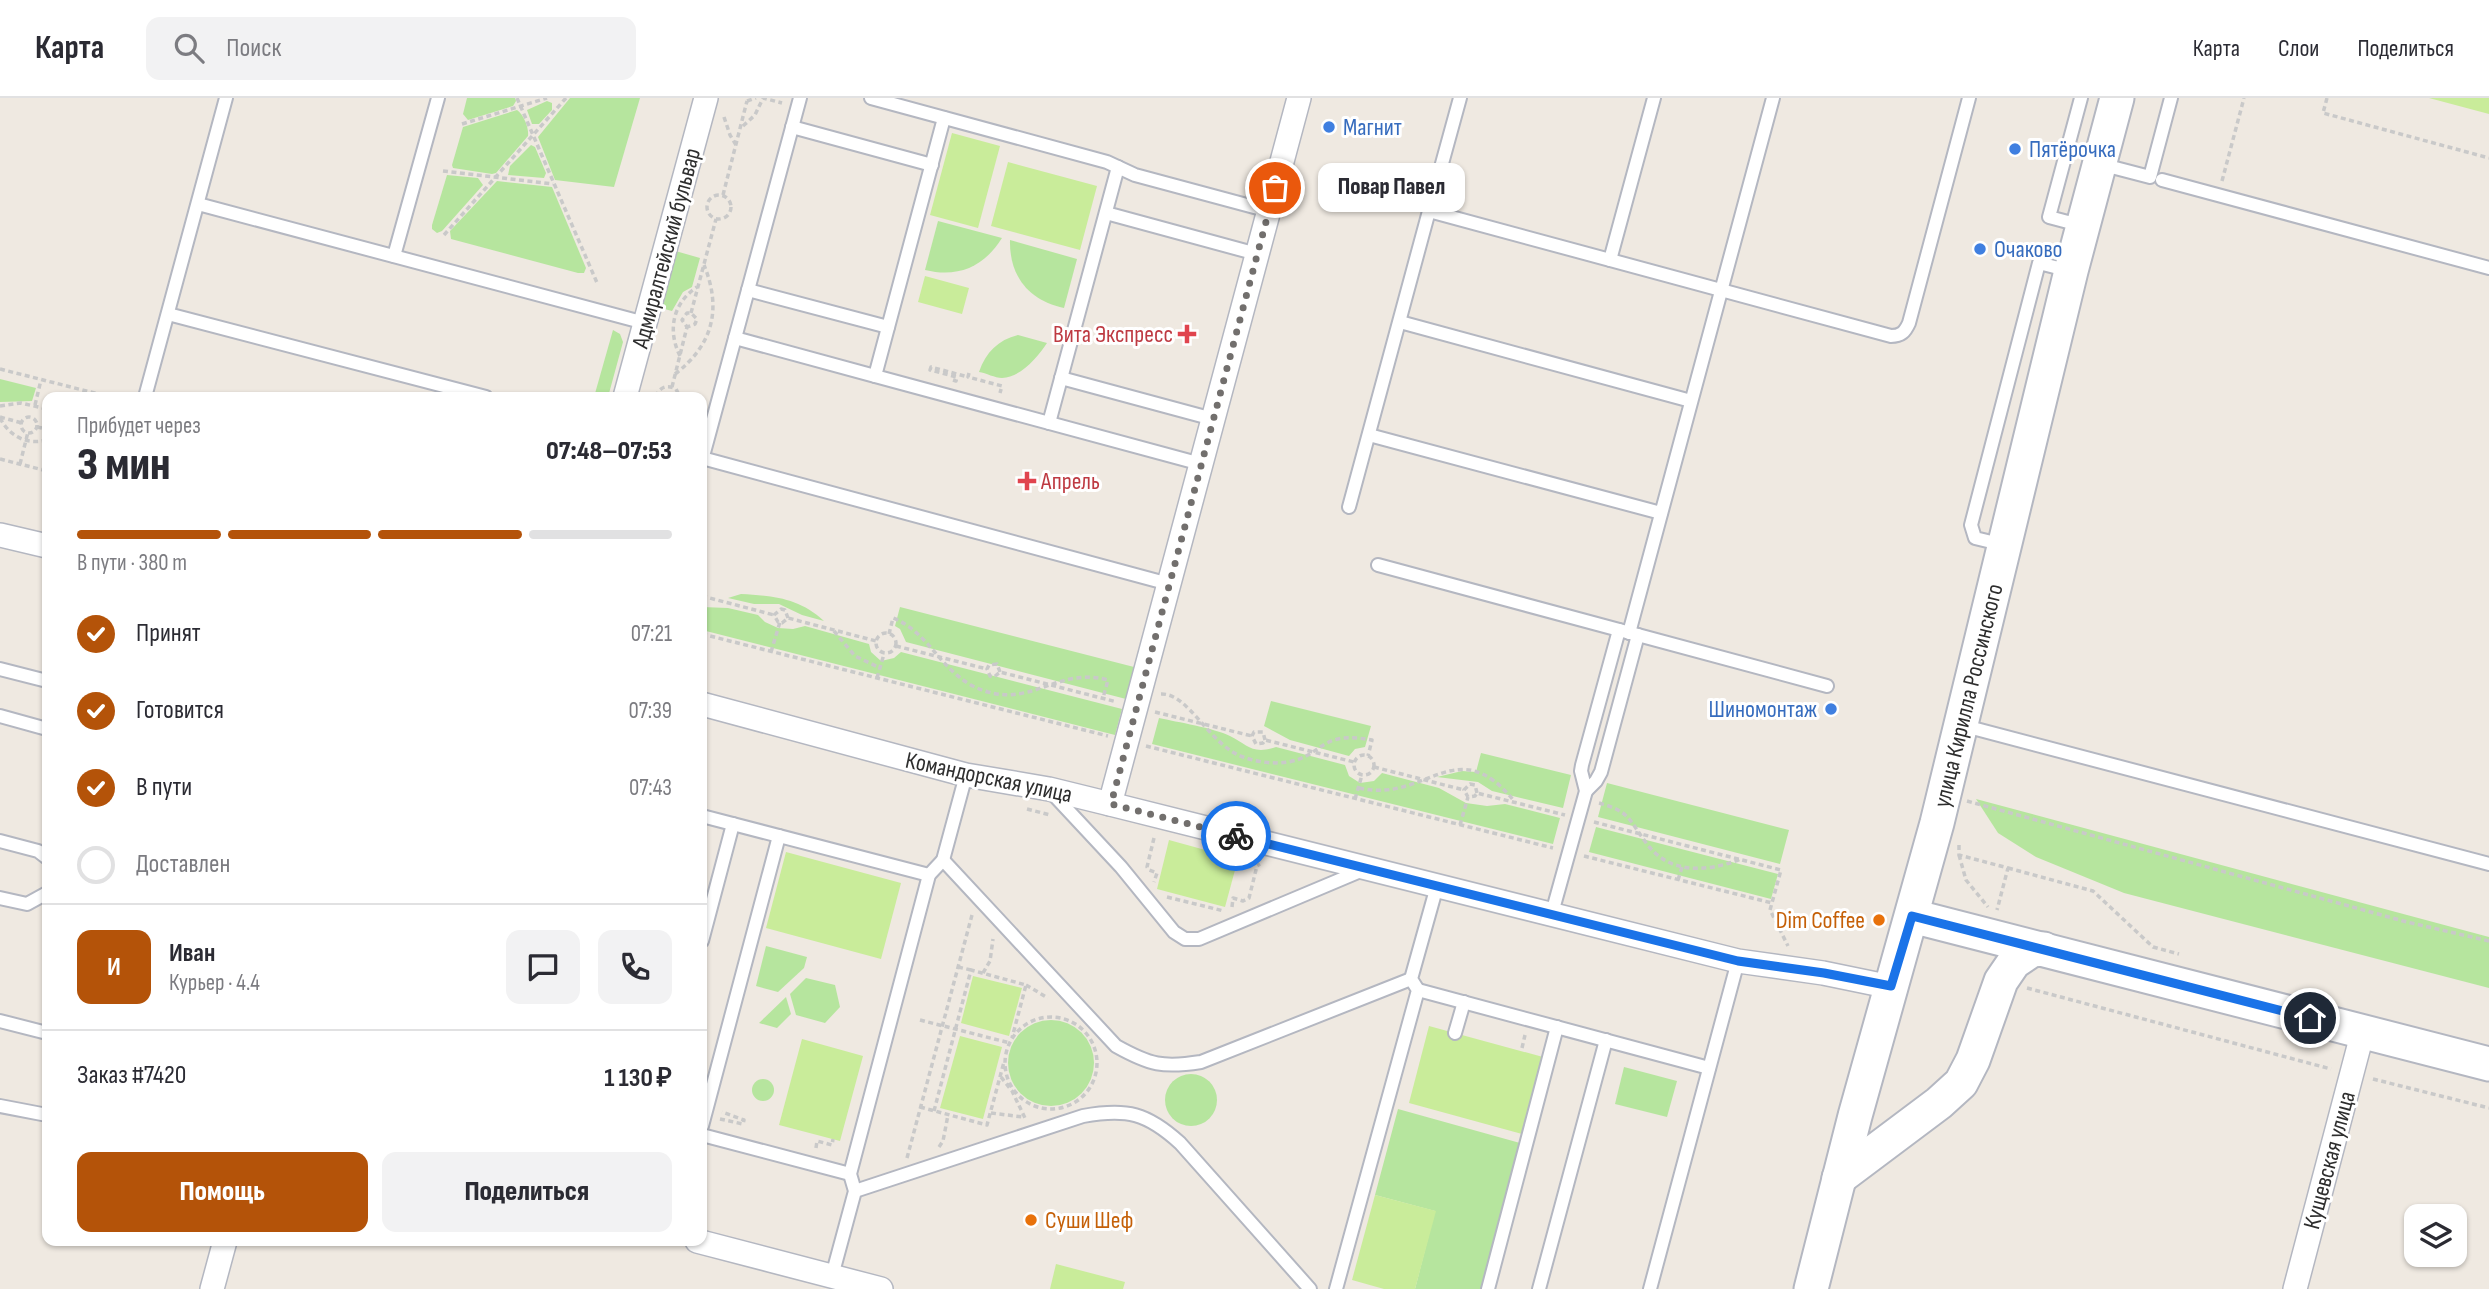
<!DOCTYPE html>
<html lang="ru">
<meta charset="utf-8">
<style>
:root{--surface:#fff;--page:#f2f2f3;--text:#2b2b33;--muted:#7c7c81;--line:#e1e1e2;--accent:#b45309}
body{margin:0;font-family:"Sofia Sans Condensed",sans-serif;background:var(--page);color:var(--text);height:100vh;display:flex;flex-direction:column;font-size:26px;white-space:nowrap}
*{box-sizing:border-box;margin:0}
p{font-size:23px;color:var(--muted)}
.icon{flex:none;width:38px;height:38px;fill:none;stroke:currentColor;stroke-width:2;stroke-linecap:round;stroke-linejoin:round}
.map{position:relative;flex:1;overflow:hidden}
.drawer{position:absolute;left:42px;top:294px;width:665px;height:854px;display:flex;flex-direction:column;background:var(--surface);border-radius:14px;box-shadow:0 2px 5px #0004}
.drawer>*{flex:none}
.tools{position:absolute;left:2404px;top:1106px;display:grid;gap:14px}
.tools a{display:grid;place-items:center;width:63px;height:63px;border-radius:14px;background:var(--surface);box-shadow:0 2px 5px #0004;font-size:35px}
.pin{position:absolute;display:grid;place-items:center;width:60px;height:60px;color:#fff;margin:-30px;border:4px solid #fff;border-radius:50%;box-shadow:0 2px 7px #0007}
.courier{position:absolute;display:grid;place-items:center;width:70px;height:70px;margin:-35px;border:5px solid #1a73e8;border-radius:50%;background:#fff;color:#222;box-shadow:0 2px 9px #0007}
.bubble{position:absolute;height:49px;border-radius:14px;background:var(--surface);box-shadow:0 2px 5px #0004;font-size:23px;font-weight:800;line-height:49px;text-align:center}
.headline em{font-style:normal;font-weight:800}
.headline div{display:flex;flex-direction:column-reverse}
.headline{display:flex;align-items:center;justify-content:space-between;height:119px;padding:0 35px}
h1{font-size:46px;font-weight:800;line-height:52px}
.bar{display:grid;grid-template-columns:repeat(4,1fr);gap:10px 7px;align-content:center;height:84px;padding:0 35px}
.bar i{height:9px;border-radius:5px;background:var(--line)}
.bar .current{background:var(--accent)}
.bar p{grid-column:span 4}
.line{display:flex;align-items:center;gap:18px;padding:0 35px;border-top:2px solid var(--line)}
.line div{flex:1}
.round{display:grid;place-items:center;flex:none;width:74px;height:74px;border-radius:14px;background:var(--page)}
ol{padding:0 35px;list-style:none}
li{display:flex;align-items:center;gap:21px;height:77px}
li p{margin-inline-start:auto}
li .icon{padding:7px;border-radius:50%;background:var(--accent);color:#fff;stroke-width:4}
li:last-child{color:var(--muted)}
li i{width:38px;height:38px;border:4px solid var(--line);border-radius:50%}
.button{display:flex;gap:14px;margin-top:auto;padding:14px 35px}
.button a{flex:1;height:80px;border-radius:14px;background:var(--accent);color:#fff;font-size:28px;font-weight:800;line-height:80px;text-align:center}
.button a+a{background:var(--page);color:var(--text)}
header{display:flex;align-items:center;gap:42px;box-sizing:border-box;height:98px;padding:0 35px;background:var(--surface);border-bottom:2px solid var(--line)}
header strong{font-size:33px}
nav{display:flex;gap:38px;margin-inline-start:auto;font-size:24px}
.search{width:490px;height:63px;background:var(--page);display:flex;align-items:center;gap:18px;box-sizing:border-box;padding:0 24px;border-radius:14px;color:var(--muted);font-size:26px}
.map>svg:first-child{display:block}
.green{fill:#b6e59e}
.pitch{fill:#c9ec9a}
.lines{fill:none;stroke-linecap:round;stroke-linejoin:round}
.lane-casing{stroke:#b4b7c1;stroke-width:16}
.street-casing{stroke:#b4b7c1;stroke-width:26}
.secondary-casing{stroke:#b4b7c1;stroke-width:37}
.path{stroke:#c9c9c9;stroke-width:3.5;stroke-dasharray:5 3.5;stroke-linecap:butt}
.lane{stroke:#fff;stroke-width:12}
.street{stroke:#fff;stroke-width:23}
.secondary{stroke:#fff;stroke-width:33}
.done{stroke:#726f6d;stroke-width:7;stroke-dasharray:0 12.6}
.route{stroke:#1a73e8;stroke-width:9}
.shop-dot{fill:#3f7fe0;stroke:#fff;stroke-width:2.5}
.health-dot{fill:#e0444e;stroke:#fff;stroke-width:2.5}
.food-dot{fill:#e8710a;stroke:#fff;stroke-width:2.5}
.labels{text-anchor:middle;stroke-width:6;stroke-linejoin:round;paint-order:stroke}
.shop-label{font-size:24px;fill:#366cbe;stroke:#fff;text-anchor:start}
.street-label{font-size:24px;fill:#2e2e2e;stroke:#fff}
.health-label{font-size:24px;fill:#be3a42;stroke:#fff;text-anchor:end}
.food-label{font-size:24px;fill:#c56008;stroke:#fff;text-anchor:end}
</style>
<header>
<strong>Карта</strong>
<div class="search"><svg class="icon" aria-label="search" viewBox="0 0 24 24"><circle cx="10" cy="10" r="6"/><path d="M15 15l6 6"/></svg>Поиск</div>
<nav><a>Карта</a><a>Слои</a><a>Поделиться</a></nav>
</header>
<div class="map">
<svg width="2489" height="1191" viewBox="0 0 2489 1191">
<rect width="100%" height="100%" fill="#efe9e1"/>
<g class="green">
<polygon points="467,0 515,0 516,3 513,8 468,22 463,16"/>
<polygon points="570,0 640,0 614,89 555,82 538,39"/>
<polygon points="547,3 552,5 552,12 539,26 532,26 527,12"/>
<path d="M517,12C524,17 529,30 528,38L496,75L492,76L453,70L452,67L463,29Z"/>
<polygon points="531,47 535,49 546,75 544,80 508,77 510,68"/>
<polygon points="447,77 478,80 483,87 442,133 437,135 432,131 432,127"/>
<polygon points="497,83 552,89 586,170 584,175 578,175 451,141 450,133"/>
<path d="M938,123L1002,140C984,169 958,180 925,172Z"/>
<path d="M1010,142L1077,161L1064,210C1029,203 1009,178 1010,142Z"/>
<polygon points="672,152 700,160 692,189 683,194 672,213 657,209"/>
<polygon points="613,232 620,236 623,244 608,299 594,299"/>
<path d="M1018,237L1047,245C1038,259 1021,279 1002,280C995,280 986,275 979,274C986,254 998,242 1018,237Z"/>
<polygon points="0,281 36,290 32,303 0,304"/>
<path d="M741,496C774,498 799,500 824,523L802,517L779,506H754L728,500Z"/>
<polygon points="702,509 728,510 758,517 765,524 778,530 793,531 805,528 869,546 871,554 881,563 894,560 901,554 1122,611 1115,637 702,532"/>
<polygon points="900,509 1134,569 1126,601 906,544 900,531 895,528"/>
<polygon points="1271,603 1371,628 1365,649 1355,651 1349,658 1290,642 1264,628"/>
<path d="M1159,620C1177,624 1214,630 1230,638C1248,647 1252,657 1276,649L1345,667L1349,678L1360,685L1374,683L1382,675L1439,690L1466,705L1487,708L1505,706L1560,720L1553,746L1152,646Z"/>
<polygon points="1481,655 1571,677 1563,710 1492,693 1478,684 1437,679 1462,673 1476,674"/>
<polygon points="1607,685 1789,732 1780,766 1598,719"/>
<polygon points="1976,701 2489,839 2489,890 2124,795 2036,759 1998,735"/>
<polygon points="1596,729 1778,776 1771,801 1589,754"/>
<polygon points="766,848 807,859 804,870 778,894 756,888"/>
<polygon points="806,880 835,887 840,909 825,925 796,917 790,896"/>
<polygon points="786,899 791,916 777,930 759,925"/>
<circle cx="1051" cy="965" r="43"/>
<polygon points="1624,969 1677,983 1667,1019 1615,1006"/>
<circle cx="1191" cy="1002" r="26"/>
<circle cx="763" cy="992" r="11"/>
<polygon points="1398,1011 1520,1045 1481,1191 1415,1191 1435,1113 1375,1097"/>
</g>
<g class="pitch">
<polygon points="2429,0 2489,0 2489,16"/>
<polygon points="952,35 1000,48 978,130 930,117"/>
<polygon points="1008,64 1097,88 1080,152 991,128"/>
<polygon points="925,178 969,190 962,216 918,204"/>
<polygon points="1169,742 1238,761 1225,809 1157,791"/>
<polygon points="786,754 901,785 881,861 766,830"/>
<polygon points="973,878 1022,890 1009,938 961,925"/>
<polygon points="1429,928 1543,959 1522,1036 1409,1005"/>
<polygon points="960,938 1002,949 983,1021 940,1010"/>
<polygon points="802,941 863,958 840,1043 779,1027"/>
<polygon points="1375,1097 1436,1113 1415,1191 1384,1191 1352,1182"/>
<polygon points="1056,1166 1125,1184 1123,1191 1050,1191"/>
</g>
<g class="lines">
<g class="lane-casing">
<g id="lane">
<polyline points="871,0 1107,64 1135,77 1269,113"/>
<path d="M1460,0L1429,113L1891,238C1901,238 1905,234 1909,225L1969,0"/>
<polyline points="2081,0 2049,119 2083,128"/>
<polyline points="944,20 875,278 1201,366"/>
<polyline points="792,29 932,67"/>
<polyline points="2100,66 2150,79 2171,0"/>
<polyline points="2162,82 2489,170"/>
<polyline points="198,106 645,225"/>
<polyline points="1106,115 1257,156"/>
<polyline points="394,158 438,0"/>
<polyline points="1610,162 1654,0"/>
<polyline points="748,192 888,229"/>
<polyline points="168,216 486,299"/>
<polyline points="1400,224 1691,303"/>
<polyline points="735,240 875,278"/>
<polyline points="1061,280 1213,321"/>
<polyline points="145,299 226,0"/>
<polyline points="1049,325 1118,69"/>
<polyline points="1369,337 1661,415"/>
<polyline points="702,360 1169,486"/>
<polyline points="702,362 800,0"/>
<polyline points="1349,409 1429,113"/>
<polyline points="2004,447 1975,440 1971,427 2039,165 2070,173"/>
<polyline points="1378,467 1827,588"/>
<polyline points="1629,535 1773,0"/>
<polyline points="0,571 47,583"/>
<polyline points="0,618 47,631"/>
<polyline points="1961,627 2489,766"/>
<polyline points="1586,693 1596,683 1601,674 1638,537"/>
<polyline points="1051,694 1121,769 1174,834 1185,841 1199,841 1363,772"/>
<polyline points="702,718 929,777"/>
<polyline points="0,743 38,753 47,760"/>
<path d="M943,762L1116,948C1150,967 1163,970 1201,964L1411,881"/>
<polyline points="0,800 27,806 47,795"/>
<polyline points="1552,815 1586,693 1581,673 1582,667 1619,532"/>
<polyline points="702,843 733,726"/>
<polyline points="1418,892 1709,970"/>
<polyline points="0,923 47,935"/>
<polyline points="1455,935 1464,904"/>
<polyline points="0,1008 47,1017"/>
<polyline points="702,1028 779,738"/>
<polyline points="702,1037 850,1076"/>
<path d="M855,1093L1083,1018C1127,1010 1147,1015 1180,1045L1310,1191"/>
<polyline points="832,1178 855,1093 850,1076 929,777 943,762 966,677"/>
<polyline points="1336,1191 1418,892 1411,881 1437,788"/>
<polyline points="1488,1191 1557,929"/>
<polyline points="1539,1191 1606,942"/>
<polyline points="1650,1191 1738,863"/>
</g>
</g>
<g class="street-casing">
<g id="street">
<polyline points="625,299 706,0"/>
<polyline points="0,437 47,448"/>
<polyline points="702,606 966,677 1049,691 1110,706 1738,863 1823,875 1891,889"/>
<polyline points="1110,706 1299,0"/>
<polyline points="697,1143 881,1191"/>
<polyline points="212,1191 225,1143"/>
<polyline points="2295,1191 2363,933"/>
</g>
</g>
<g class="secondary-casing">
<g id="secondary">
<polyline points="1912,818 2489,966"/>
<polyline points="1839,1080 1939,1005 1961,985 1973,962 2001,883 2014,864 2032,852 2044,851"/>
<path id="s1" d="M1811,1191L1855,1018L1937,725L2071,173L2117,0"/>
</g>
</g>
<g class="path">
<polyline points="517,0 598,187"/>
<polyline points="2327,0 2323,15 2489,60"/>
<polyline points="747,3 756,0"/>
<polyline points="724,19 730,37 736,47"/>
<polyline points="462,26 547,0"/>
<polyline points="743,28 755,17 763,0 782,5"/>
<polyline points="443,73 553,86"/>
<polyline points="2222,83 2244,0"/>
<circle cx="719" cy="109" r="12"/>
<polyline points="723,97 747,3"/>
<polyline points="444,137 566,0"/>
<polyline points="691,215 716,121"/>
<path d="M680,258C667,232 673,205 697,189"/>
<polyline points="0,271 110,299"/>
<polyline points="969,275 968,279 1002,288 1000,295"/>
<path d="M675,276C713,247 722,211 704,167"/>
<polyline points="953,282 956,283 957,279 930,272 931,269 968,279"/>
<polyline points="672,289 687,229 682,222 687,215 691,215 697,221 695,226 687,229"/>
<path d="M656,299C659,289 667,286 676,291L680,299"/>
<polyline points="35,307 41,282"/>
<polyline points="0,308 21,305 47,311"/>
<polyline points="0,319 22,325"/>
<circle cx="29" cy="327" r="8"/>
<path d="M0,320C10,339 27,347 47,342"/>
<polyline points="37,329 47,331"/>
<polyline points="0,361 47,373"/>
<polyline points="20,366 28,334"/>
<polyline points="702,498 774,517"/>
<polyline points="788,520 785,512 781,511 774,517 778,524 782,525 788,520 876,543"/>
<polyline points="834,533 855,558 880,570"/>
<circle cx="886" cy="545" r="10"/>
<polyline points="702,536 1108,638"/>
<path d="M889,536L893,520C932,535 942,581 988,594C1034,607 1059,569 1108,582L1103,600"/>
<polyline points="896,548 987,571"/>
<polyline points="771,554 780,524"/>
<polyline points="1000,574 997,566 989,567 987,571 990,578 994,579 1000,574 1117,604"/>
<polyline points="877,580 884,556"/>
<path d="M1161,596C1189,595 1209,647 1243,659C1262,666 1288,668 1306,658C1316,653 1324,645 1334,642C1347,638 1359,640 1372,642L1368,658"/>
<polyline points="1155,614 1252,638"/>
<polyline points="1265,642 1263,634 1254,634 1252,638 1256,646 1263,645 1265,642 1354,664"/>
<polyline points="1146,648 1553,750"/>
<circle cx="1364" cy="667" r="10"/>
<polyline points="1374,669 1464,692"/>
<path d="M1359,690C1427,706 1456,631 1515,704"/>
<polyline points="1477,695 1475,687 1470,686 1464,692 1468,699 1475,698 1477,695 1565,717"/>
<polyline points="1355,701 1362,677"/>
<polyline points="1967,703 2407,824 2489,843"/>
<path d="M1599,705C1631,714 1628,721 1647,746C1670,777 1708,774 1741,761"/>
<polyline points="1027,711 1050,717"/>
<polyline points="1594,724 1781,772 1770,812 1788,848"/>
<polyline points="1460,727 1468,699"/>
<polyline points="1154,740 1147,769 1149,772 1157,775 1154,784"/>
<polyline points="1959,747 1959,757 2008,770 1997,812"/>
<polyline points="1959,757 1966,782 1988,809"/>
<polyline points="1584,758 1772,805"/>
<polyline points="2008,770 2093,793 2153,849 2179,856"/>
<polyline points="1678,782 1682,769"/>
<polyline points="1167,799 1224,813"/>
<polyline points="1232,809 1233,800 1243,803 1249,800 1257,768 1260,766"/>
<polyline points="958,869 971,872"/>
<polyline points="983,875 990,863 993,841"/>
<polyline points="1026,887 1048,900"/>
<polyline points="2027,890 2331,971"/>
<circle cx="1051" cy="965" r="46"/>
<polyline points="920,922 1010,945"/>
<polyline points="1522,950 1525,937"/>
<polyline points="1001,979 1012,993 1025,1020"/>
<polyline points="2373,981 2489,1010"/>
<polyline points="920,1009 987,1027 1004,964"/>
<polyline points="934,1013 971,872 1026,887 1012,940"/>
<polyline points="991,1015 1023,1019"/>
<polyline points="720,1021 743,1026 744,1022 722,1014"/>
<polyline points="939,1049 943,1043 948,1017"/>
<polyline points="816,1050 817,1043 832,1047 833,1041"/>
<polyline points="907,1060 972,817"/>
</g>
<use href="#lane" class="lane"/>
<use href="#street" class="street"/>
<use href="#secondary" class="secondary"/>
</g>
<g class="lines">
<polyline class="done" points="1236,738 1111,706 1275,90"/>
<polyline class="route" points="1236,738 1738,863 1824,875 1891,888 1912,818 2310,920"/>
</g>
<g class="shop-dot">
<circle cx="1329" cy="29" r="7"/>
<circle cx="2015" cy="51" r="7"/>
<circle cx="1980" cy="151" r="7"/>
<circle cx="1831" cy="611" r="7"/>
</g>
<g class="health-dot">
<path d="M1183.5 225.5h7v7h7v7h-7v7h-7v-7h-7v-7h7z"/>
<path d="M1023.5 372.5h7v7h7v7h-7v7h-7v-7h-7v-7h7z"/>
</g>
<g class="food-dot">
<circle cx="1879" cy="822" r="7"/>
<circle cx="1031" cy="1122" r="7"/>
</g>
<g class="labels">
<g class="shop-label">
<text x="1343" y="37">Магнит</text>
<text x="2029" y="59">Пятёрочка</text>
<text x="1994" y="159">Очаково</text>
<text x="1817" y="619" text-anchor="end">Шиномонтаж</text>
</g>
<g class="street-label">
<text transform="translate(666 150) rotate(-75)" y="8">Адмиралтейский бульвар</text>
<text dy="8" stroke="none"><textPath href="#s1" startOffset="614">улица Кирилла Россинского</textPath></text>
<text transform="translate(989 679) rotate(12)" y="8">Командорская улица</text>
<text transform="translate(2329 1062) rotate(-75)" y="8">Кущевская улица</text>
</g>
<g class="health-label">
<text x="1173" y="244">Вита Экспресс</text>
<text x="1041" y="391" text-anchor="start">Апрель</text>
</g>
<g class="food-label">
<text x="1865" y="830">Dim Coffee</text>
<text x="1045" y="1130" text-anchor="start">Суши Шеф</text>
</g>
</g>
</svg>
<div class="tools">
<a><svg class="icon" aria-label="layers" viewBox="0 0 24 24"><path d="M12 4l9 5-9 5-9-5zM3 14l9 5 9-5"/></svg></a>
</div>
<div class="pin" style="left:1275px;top:90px;background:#ea580c"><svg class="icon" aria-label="bag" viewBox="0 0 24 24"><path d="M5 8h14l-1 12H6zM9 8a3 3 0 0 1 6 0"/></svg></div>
<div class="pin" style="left:2310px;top:920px;background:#1f2937"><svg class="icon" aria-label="home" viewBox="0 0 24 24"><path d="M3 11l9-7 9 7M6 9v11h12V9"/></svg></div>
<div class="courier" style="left:1236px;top:738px"><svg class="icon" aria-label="bike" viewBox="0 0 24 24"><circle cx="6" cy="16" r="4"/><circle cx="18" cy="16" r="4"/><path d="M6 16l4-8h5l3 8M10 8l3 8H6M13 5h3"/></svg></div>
<div class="bubble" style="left:1318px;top:65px;width:147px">Повар Павел</div>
<section class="drawer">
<div class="headline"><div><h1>3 мин</h1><p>Прибудет через</p></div><em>07:48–07:53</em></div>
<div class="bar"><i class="current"></i><i class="current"></i><i class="current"></i><i></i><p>В пути · 380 m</p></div>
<ol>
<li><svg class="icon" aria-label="check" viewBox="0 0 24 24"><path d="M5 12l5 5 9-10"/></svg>Принят<p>07:21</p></li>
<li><svg class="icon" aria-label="check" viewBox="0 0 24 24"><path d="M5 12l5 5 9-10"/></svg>Готовится<p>07:39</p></li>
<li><svg class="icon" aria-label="check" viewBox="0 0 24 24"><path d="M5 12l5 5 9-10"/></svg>В пути<p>07:43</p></li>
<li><i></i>Доставлен</li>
</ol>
<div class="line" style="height:126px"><b class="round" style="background:var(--accent);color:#fff">И</b><div><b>Иван</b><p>Курьер · 4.4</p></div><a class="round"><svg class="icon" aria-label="chat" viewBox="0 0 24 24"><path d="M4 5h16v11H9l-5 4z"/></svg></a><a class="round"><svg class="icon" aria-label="phone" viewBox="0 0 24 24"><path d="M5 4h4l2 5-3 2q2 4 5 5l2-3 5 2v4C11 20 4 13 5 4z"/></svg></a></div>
<div class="line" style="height:91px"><div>Заказ #7420</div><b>1 130 ₽</b></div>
<div class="button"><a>Помощь</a><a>Поделиться</a></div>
</section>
</div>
